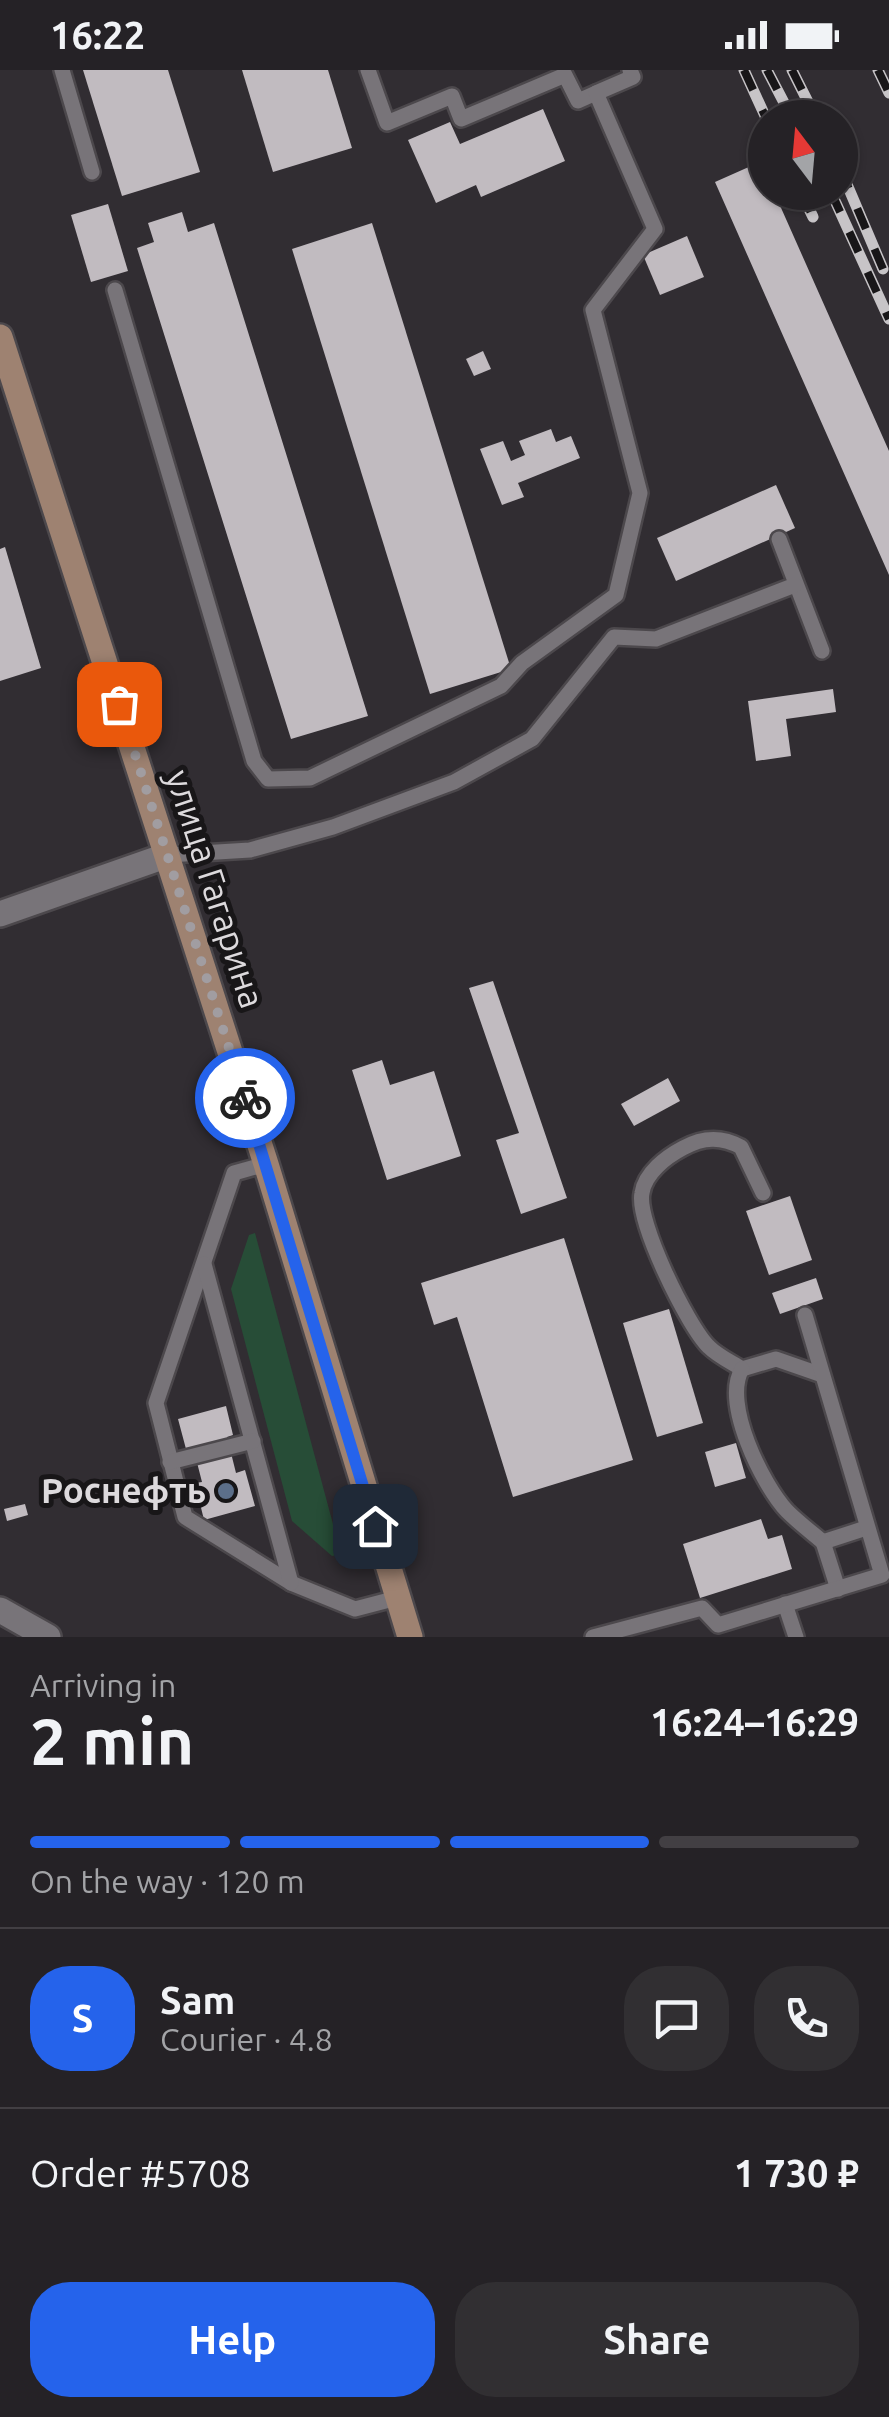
<!DOCTYPE html>
<meta charset="utf-8">
<style>
:root{--surface:#252226;--page:#312f32;--text:#f1f3f6;--muted:#a3a4a7;--line:#423f43;--accent:#2563eb}
body{margin:0;font-family:Ubuntu,sans-serif;background:var(--page);color:var(--text);height:100vh;display:flex;flex-direction:column;font-size:38px;white-space:nowrap}
*{box-sizing:border-box;margin:0}
p{font-size:32px;color:var(--muted)}
.icon{flex:none;width:55px;height:55px;fill:none;stroke:currentColor;stroke-width:2;stroke-linecap:round;stroke-linejoin:round}
.map{position:relative;height:1567px;overflow:hidden}
.drawer{display:flex;flex-direction:column;background:var(--surface);flex:1}
.drawer>*{flex:none}
.needle{width:65px;rotate:344deg}
.buttons{position:absolute;left:748px;top:30px;display:grid;gap:20px}
.buttons a{display:grid;place-items:center;width:110px;height:110px;border-radius:50%;background:var(--surface);box-shadow:0 2px 8px #0004,0 0 0 2px var(--line);font-size:50px}
.pin{position:absolute;display:grid;place-items:center;width:85px;height:85px;color:#fff;margin:-42px;border-radius:20px;box-shadow:0 5px 15px #0006}
.courier{position:absolute;display:grid;place-items:center;width:100px;height:100px;margin:-50px;border:8px solid #2563eb;border-radius:50%;background:#fff;color:#222;box-shadow:0 2px 12px #0007}
.summary em{font-style:normal;font-weight:700}
.summary div{display:flex;flex-direction:column-reverse}
.summary{display:flex;align-items:center;justify-content:space-between;height:170px;padding:0 30px}
h1{font-size:65px;font-weight:700;line-height:75px}
.bar{display:grid;grid-template-columns:repeat(4,1fr);gap:15px 10px;align-content:center;height:120px;padding:0 30px}
.bar i{height:12px;border-radius:8px;background:var(--line)}
.bar .on{background:var(--accent)}
.bar p{grid-column:span 4}
.line{display:flex;align-items:center;gap:25px;padding:0 30px;border-top:2px solid var(--line)}
.line div{flex:1}
.round{display:grid;place-items:center;flex:none;width:105px;height:105px;border-radius:40px;background:var(--page)}
.action{display:flex;gap:20px;margin-top:auto;padding:20px 30px}
.action a{flex:1;height:115px;border-radius:40px;background:var(--accent);color:#fff;font-size:40px;font-weight:700;line-height:115px;text-align:center}
.action a+a{background:var(--page);color:var(--text)}
.status{display:flex;justify-content:space-between;align-items:center;height:70px;padding:0 50px;background:var(--surface);direction:ltr}
.status svg{height:28px;fill:currentColor}
.map>svg:first-child{display:block}
.green{fill:#274d37}
.building{fill:#c1bbc0}
.lines{fill:none;stroke-linecap:round;stroke-linejoin:round}
.lane-casing{stroke:#4c484c;stroke-width:20}
.street-casing{stroke:#4c484c;stroke-width:30}
.secondary-casing{stroke:#4c484c;stroke-width:30}
.lane{stroke:#787479;stroke-width:15}
.street{stroke:#787479;stroke-width:25}
.secondary{stroke:#9e8271;stroke-width:25}
.rail-casing{stroke:#c7c4c7;stroke-width:11}
.rail{stroke:#181618;stroke-width:8;stroke-dasharray:22;stroke-linecap:butt}
.done{stroke:#a19da1;stroke-width:10;stroke-dasharray:0 18}
.route{stroke:#2563eb;stroke-width:12}
.service-dot{fill:#5c6f8a;stroke:#181618;stroke-width:4}
.labels{text-anchor:middle;stroke-width:10;stroke-linejoin:round;paint-order:stroke}
.street-label{font-size:35px;fill:#dddadd;stroke:#181618}
.poi-label{font-size:35px;font-weight:bold;fill:#dddadd;stroke:#181618;text-anchor:end}
</style>
<div class="status"><b>16:22</b><svg viewBox="0 0 49 12"><path d="M0 12V9h3v3zM5 12V6h3v6zM10 12V3h3v9zM15 12V0h3v12zM26 1h20v11H26zM47 4h2v5h-2z"/></svg></div>
<div class="map">
<svg width="889" height="1567" viewBox="0 0 889 1567">
<rect width="100%" height="100%" fill="#312d32"/>
<polygon class="green" points="255,1163 341,1484 332,1486 292,1451 231,1219 249,1165"/>
<g class="building">
<polygon points="83,0 168,0 200,102 122,126"/>
<polygon points="242,0 328,0 352,78 273,102"/>
<polygon points="543,39 565,91 481,127 476,115 436,133 408,70 450,52 460,74"/>
<polygon points="760,92 765,122 774,122 889,381 889,505 715,112"/>
<polygon points="108,134 128,201 91,212 71,145"/>
<polygon points="182,142 188,162 214,153 368,646 291,669 137,178 154,172 148,153"/>
<polygon points="372,153 511,599 430,624 292,179"/>
<polygon points="687,166 704,207 660,225 643,185"/>
<polygon points="483,281 491,299 474,306 466,289"/>
<polygon points="551,359 556,372 571,366 580,388 518,413 524,427 502,435 480,379 503,371 511,391 525,385 519,371"/>
<polygon points="776,415 795,458 676,511 657,468"/>
<polygon points="5,477 41,598 0,611 0,479"/>
<polygon points="833,619 836,642 786,649 791,686 756,691 748,631"/>
<polygon points="493,911 567,1128 521,1144 496,1070 519,1063 469,918"/>
<polygon points="382,990 390,1015 434,1001 461,1086 387,1110 352,1000"/>
<polygon points="668,1008 680,1031 634,1056 621,1034"/>
<polygon points="790,1126 812,1190 769,1205 746,1141"/>
<polygon points="564,1168 633,1390 513,1427 457,1247 434,1255 421,1213"/>
<polygon points="816,1208 823,1229 780,1244 772,1223"/>
<polygon points="669,1239 703,1353 657,1367 623,1253"/>
<polygon points="226,1336 233,1365 227,1367 236,1403 245,1400 255,1436 204,1450 195,1413 202,1412 193,1377 186,1379 178,1349"/>
<polygon points="736,1373 746,1408 715,1417 705,1382"/>
<polygon points="25,1434 28,1445 7,1451 4,1439"/>
<polygon points="761,1449 768,1469 782,1465 792,1499 700,1528 683,1474"/>
</g>
<g class="lines">
<g class="lane-casing">
<g id="lane">
<polyline points="62,0 92,102"/>
<polyline points="368,0 387,53 452,26 461,49 565,5 578,31 596,23"/>
<polyline points="115,220 254,691 268,709 310,708 501,616 522,593 616,525 640,423 593,240 655,159 596,23 633,7 630,0"/>
<polyline points="779,469 822,581"/>
<polyline points="168,785 250,780 333,757 454,712 532,669 614,567 656,569 795,515"/>
<polyline points="266,1094 234,1103 156,1333 185,1447 291,1513 355,1539 397,1528"/>
<path d="M763,1123L741,1077C721,1066 703,1067 683,1078C666,1087 645,1103 642,1123C636,1151 688,1257 709,1277C718,1286 731,1292 742,1299L776,1289L822,1305"/>
<polyline points="204,1194 291,1513"/>
<path d="M742,1299C722,1333 762,1414 787,1441C798,1452 811,1462 823,1472L866,1458"/>
<polyline points="170,1392 253,1371"/>
<polyline points="823,1472 838,1519"/>
<polyline points="785,1534 796,1567"/>
<polyline points="593,1567 702,1538 718,1555 882,1505 805,1245"/>
</g>
</g>
<g class="street-casing">
<g id="street">
<polyline points="0,844 168,785"/>
<polyline points="0,1540 48,1567"/>
</g>
</g>
<g class="secondary-casing">
<polyline id="secondary" points="0,267 266,1094 410,1567"/>
</g>
<use href="#lane" class="lane"/>
<use href="#street" class="street"/>
<use href="#secondary" class="secondary"/>
<g class="rail-casing">
<g id="rail">
<polyline points="744,0 766,48"/>
<polyline points="767,0 792,48"/>
<polyline points="792,0 816,48"/>
<polyline points="878,0 889,23"/>
<polyline points="840,98 883,199"/>
<polyline points="801,122 813,147"/>
<polyline points="831,122 889,249"/>
</g>
</g>
<use href="#rail" class="rail"/>
</g>
<g class="lines">
<polyline class="done" points="119,634 245,1028"/>
<polyline class="route" points="245,1028 375,1456"/>
</g>
<circle class="service-dot" cx="226" cy="1421" r="10"/>
<g class="labels">
<g class="street-label">
<text transform="translate(215 819) rotate(72)" y="12">улица Гагарина</text>
</g>
<g class="poi-label">
<text x="206" y="1433">Роснефть</text>
</g>
</g>
</svg>
<div class="buttons">
<a><svg class="needle" viewBox="-14 -14 28 28"><path d="M0-13l5 13h-10z" fill="#e53935"/><path d="M0 13l5-13h-10z" fill="#a3a4a7"/></svg></a>
</div>
<div class="pin" style="left:119px;top:634px;background:#ea580c"><svg class="icon" aria-label="bag" viewBox="0 0 24 24"><path d="M5 8h14l-1 12H6zM9 8a3 3 0 0 1 6 0"/></svg></div>
<div class="pin" style="left:375px;top:1456px;background:#1f2937"><svg class="icon" aria-label="home" viewBox="0 0 24 24"><path d="M3 11l9-7 9 7M6 9v11h12V9"/></svg></div>
<div class="courier" style="left:245px;top:1028px"><svg class="icon" aria-label="bike" viewBox="0 0 24 24"><circle cx="6" cy="16" r="4"/><circle cx="18" cy="16" r="4"/><path d="M6 16l4-8h5l3 8M10 8l3 8H6M13 5h3"/></svg></div>
</div>
<section class="drawer">
<div class="summary"><div><h1>2 min</h1><p>Arriving in</p></div><em>16:24–16:29</em></div>
<div class="bar"><i class="on"></i><i class="on"></i><i class="on"></i><i></i><p>On the way · 120 m</p></div>
<div class="line" style="height:180px"><b class="round" style="background:var(--accent);color:#fff">S</b><div><b>Sam</b><p>Courier · 4.8</p></div><a class="round"><svg class="icon" aria-label="chat" viewBox="0 0 24 24"><path d="M4 5h16v11H9l-5 4z"/></svg></a><a class="round"><svg class="icon" aria-label="phone" viewBox="0 0 24 24"><path d="M5 4h4l2 5-3 2q2 4 5 5l2-3 5 2v4C11 20 4 13 5 4z"/></svg></a></div>
<div class="line" style="height:130px"><div>Order #5708</div><b>1 730 ₽</b></div>
<div class="action"><a>Help</a><a>Share</a></div>
</section>
